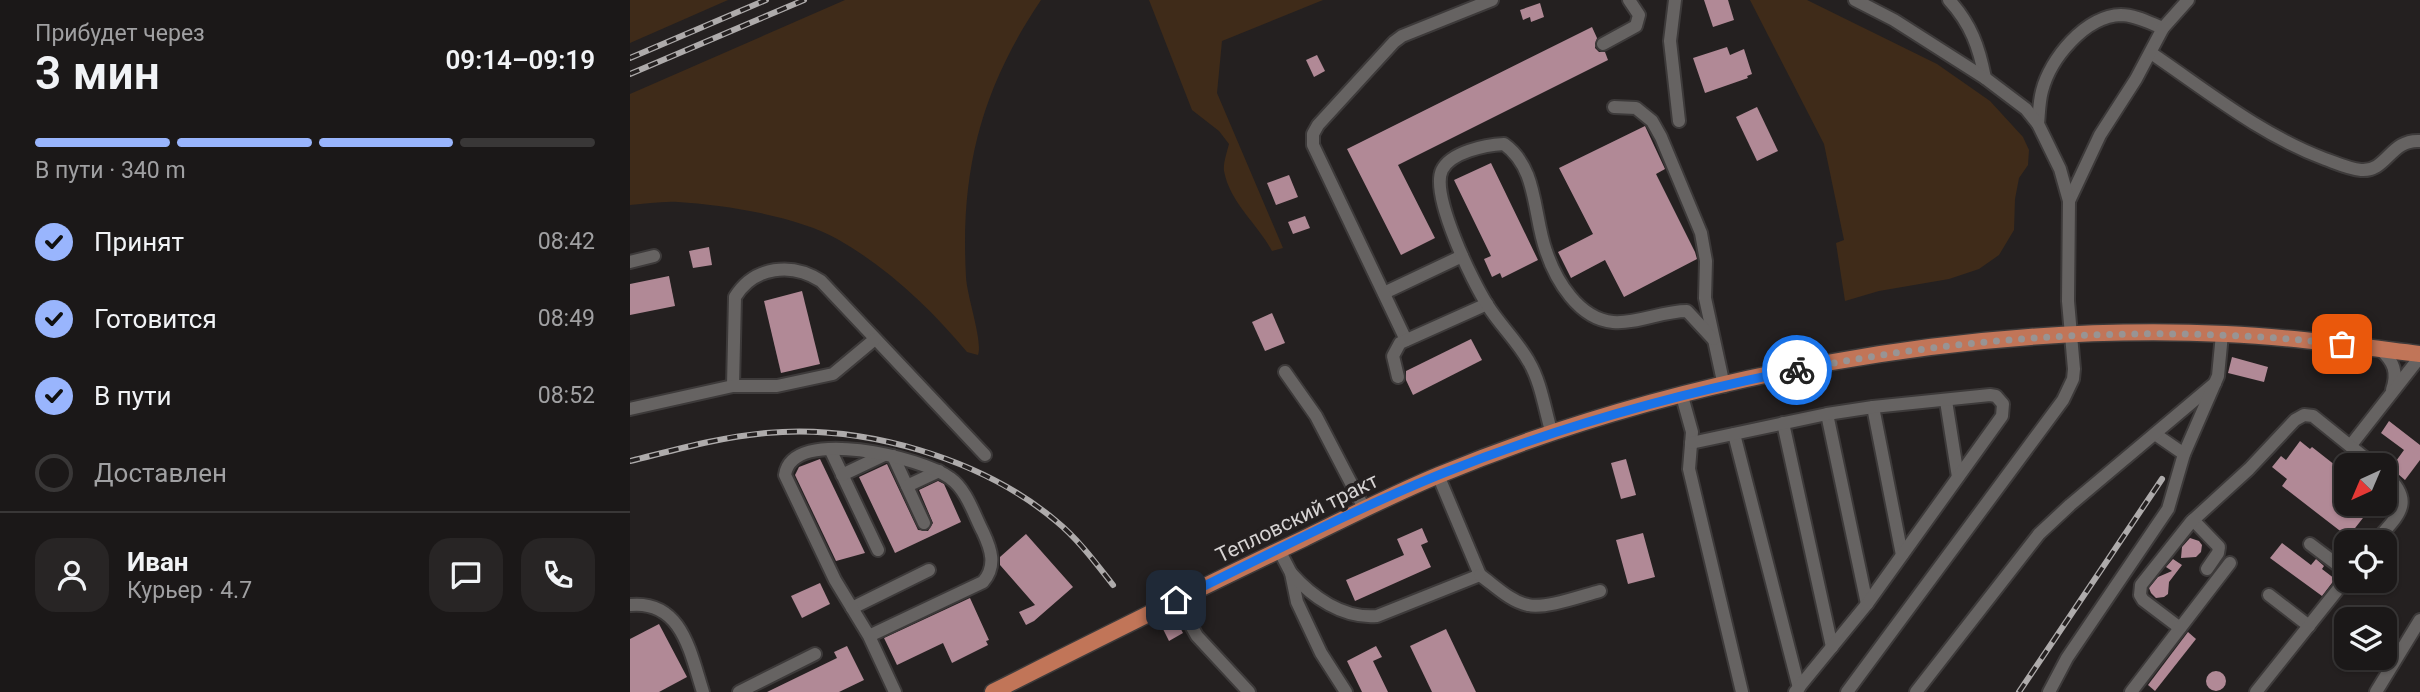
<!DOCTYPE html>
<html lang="ru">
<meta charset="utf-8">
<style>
:root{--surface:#1b1818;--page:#282525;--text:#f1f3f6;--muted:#a0a0a2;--line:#393737;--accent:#99b5fd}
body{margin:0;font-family:Roboto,sans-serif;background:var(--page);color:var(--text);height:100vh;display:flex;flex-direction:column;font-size:26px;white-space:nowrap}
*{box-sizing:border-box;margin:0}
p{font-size:23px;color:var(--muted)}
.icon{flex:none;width:38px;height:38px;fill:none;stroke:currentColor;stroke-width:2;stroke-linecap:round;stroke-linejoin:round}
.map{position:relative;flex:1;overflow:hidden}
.panel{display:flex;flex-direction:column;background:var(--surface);width:630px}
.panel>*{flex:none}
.needle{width:46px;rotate:224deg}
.buttons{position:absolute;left:1704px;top:453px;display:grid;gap:14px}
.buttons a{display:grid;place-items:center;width:63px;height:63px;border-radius:14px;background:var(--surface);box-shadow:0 2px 5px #0004,0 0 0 2px var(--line);font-size:35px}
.pin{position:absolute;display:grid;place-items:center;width:60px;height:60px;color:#fff;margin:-30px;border-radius:14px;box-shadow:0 4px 10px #0006}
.courier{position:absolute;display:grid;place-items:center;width:70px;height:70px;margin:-35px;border:5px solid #1a73e8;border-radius:50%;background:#fff;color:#222;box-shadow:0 2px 9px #0007}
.overview em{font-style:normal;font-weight:600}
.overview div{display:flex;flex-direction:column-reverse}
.overview{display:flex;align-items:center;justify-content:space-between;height:119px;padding:0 35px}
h1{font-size:46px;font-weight:600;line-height:52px}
.bar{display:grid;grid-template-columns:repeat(4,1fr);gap:10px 7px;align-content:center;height:84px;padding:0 35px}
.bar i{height:9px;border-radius:5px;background:var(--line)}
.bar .on{background:var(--accent)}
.bar p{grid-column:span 4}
.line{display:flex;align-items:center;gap:18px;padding:0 35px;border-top:2px solid var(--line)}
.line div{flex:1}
.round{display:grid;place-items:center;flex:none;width:74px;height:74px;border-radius:21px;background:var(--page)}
ol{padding:0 35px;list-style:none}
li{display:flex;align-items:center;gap:21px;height:77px}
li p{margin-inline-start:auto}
li .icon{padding:7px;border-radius:50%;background:var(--accent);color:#111;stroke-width:4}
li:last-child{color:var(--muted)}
li i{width:38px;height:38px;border:4px solid var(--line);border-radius:50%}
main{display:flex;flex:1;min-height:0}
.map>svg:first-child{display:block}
.green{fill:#3f2b19}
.building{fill:#b18996}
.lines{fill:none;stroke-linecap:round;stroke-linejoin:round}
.minor-casing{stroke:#3d3a3a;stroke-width:16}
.major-casing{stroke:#3d3a3a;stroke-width:19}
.minor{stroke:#666362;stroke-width:12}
.major{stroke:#c17558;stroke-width:16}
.rail-casing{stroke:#aeabab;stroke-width:6}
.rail{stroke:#242020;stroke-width:3.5;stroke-dasharray:10;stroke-linecap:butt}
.done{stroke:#989494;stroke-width:7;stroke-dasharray:0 12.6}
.route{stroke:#1a73e8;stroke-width:9}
.labels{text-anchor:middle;stroke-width:7;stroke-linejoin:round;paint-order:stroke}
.street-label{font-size:21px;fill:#d6d3d3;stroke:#242020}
</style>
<main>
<section class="panel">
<div class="overview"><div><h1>3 мин</h1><p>Прибудет через</p></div><em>09:14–09:19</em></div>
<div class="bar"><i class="on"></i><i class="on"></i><i class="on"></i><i></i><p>В пути · 340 m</p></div>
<ol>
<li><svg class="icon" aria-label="check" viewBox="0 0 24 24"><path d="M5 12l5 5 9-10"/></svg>Принят<p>08:42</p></li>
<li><svg class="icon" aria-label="check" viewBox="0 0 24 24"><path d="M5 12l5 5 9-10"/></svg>Готовится<p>08:49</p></li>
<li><svg class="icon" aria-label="check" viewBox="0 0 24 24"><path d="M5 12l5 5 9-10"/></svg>В пути<p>08:52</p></li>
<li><i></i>Доставлен</li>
</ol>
<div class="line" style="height:126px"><a class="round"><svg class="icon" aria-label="person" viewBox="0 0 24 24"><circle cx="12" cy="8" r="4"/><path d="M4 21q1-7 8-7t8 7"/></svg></a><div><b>Иван</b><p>Курьер · 4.7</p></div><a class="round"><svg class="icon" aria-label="chat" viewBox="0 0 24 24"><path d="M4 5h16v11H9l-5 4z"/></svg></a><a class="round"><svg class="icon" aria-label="phone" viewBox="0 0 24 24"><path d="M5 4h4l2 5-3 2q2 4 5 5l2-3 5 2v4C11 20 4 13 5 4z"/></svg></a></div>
</section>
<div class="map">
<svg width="1790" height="692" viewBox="0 0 1790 692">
<rect width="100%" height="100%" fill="#242020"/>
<g class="green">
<polygon points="0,0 98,0 0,43"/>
<path d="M215,0H411C351,89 330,171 336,277C337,297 353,341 348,355L337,352C301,309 258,268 209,240C168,216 95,205 48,202C32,201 16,204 0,205V94Z"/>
<path d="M519,0H693L592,41L587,93L653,248L642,251C627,223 600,203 594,171C593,163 597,152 599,144L589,131L562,110Z"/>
<polygon points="1120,0 1177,0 1307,64 1360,101 1393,137 1399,150 1398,165 1389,178 1385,199 1384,230 1369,255 1349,269 1319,279 1249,291 1215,301 1206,243 1214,240 1194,144"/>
</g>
<g class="building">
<polygon points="1074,0 1098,0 1104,20 1083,27"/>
<polygon points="910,3 914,17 901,22 900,17 893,20 890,10"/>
<polygon points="962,27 967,38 965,48 969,52 975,52 978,60 768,165 805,238 771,255 717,149"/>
<polygon points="1097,47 1100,55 1114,49 1122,74 1117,76 1118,78 1075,93 1063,58"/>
<polygon points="687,55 695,71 684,77 676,60"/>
<polygon points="1127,107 1148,151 1127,161 1106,117"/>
<polygon points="1015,126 1035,169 1026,174 1065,252 1067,259 994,297 975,260 941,278 928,252 963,234 929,168"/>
<polygon points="861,163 908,260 872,278 870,273 862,277 854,259 861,256 824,180"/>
<polygon points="659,175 668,197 646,205 637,183"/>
<polygon points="675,216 680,228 663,234 658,222"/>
<polygon points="79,247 82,265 63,268 59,251"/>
<polygon points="39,276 45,306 0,315 0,284"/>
<polygon points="172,291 190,364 151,373 134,301"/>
<polygon points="642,313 655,343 635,351 622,322"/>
<polygon points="841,339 852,360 783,395 776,380 776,371"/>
<polygon points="1602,357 1638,367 1634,382 1598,373"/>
<polygon points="1759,421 1790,445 1790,460 1775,480 1761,468 1774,450 1751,433"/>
<polygon points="1670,441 1680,449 1682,447 1710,469 1717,460 1717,504 1744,504 1718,537 1652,486 1657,479 1642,467 1651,456 1656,460"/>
<polygon points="190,459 235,553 206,561 165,475 169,467"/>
<polygon points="996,459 1006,495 991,499 981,463"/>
<polygon points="257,464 288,530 298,531 303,523 289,490 308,481 314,484 331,522 265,553 229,477"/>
<polygon points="792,528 798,542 791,545 801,567 725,601 716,580 774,555 767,539"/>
<polygon points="1013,533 1025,577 998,584 986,540"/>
<polygon points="396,534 443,587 404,621 396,625 389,612 405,605 370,565 370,557"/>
<polygon points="1560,538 1569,541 1572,545 1571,552 1566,557 1551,558 1552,547"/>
<polygon points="1652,543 1681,565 1686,559 1694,566 1692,569 1705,579 1692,596 1640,558"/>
<polygon points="1543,559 1552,565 1539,582 1538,594 1534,597 1526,598 1521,593 1519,588 1528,577 1542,571 1536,567"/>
<polygon points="190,583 200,604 172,618 161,596"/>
<polygon points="340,598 359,640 356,641 358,645 322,663 313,643 267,665 254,638"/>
<polygon points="547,622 553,633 539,641 533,629"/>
<polygon points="29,624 57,677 29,692 0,692 0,639"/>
<polygon points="816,629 846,692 802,692 780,646"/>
<polygon points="1558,632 1566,639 1525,691 1518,685"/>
<polygon points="217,646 234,680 209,692 137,692 207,658 204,652"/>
<polygon points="746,646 752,657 743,661 758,692 732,692 717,661"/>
<circle cx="1586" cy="681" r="10"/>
</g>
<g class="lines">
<g class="minor-casing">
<g id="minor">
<polyline points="1045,0 1040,41 1049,121"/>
<path d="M1319,0C1341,24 1349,47 1355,78"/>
<polyline points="973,44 1006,26 1009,15 999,0"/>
<path d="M1521,53C1577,91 1631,135 1695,159C1706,163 1719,169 1731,170C1757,172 1760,139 1790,141"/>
<polyline points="984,107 1006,108 1022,121 1031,137 1071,233 1076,261 1075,298 1094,386"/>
<path d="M1408,124C1409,114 1409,102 1412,91C1420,59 1455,16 1491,15C1505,15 1520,23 1533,28"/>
<polyline points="1439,201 1470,135 1506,79 1533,28 1558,0"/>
<polyline points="0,262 24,256"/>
<polyline points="754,293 832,256"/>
<polyline points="776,340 683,145 683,134 688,125 764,42 772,36 862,0"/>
<path d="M1750,349C1764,362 1768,372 1762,390"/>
<polyline points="655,372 686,416 734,508"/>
<polyline points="768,377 763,356 770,343 857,304"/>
<path d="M103,386L105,297C124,266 162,262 191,281L355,455"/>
<polyline points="1052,396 1062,432 1059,469 1112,692"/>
<polyline points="1316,401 1328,477"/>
<polyline points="1243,407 1272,555"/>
<polyline points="0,409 103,386 147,386 203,374 245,339"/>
<polyline points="1197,414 1237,604"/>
<polyline points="1153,423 1202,647"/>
<path d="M922,434C915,411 911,382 899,362C888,342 870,325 858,306C843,283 800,195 812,170C821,152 855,145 874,144C908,168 903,215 916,251C926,281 949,319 983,322C1007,324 1032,311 1057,311L1083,339"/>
<polyline points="1104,434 1169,688"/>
<polyline points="1525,434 1554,454"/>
<polyline points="1061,443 1197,414 1243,407 1360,395 1366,396 1373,404 1372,416 1237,604 1165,692"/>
<polyline points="1721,445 1790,357"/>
<polyline points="200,449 248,550"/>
<polyline points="263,456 294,523"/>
<polyline points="212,475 254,455"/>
<polyline points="277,486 309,471"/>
<polyline points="1563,520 1589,547 1588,553 1577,569"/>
<path d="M1745,542C1767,516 1787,503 1755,474"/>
<polyline points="1680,544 1717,572"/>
<polyline points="649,550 661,573 667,602 691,653 716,692"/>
<path d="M661,573C682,597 713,619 747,616L850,575L808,475"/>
<path d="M850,575C864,585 881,602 898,605C916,609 951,596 970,591"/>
<polyline points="1639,595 1679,626"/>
<polyline points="546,599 567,636 619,692"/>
<path d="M0,605C52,600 60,652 73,692"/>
<polyline points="222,608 299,570"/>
<polyline points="1550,628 1513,600 1510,595 1511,585 1561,522 1619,469 1665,420 1674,415 1683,416 1745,466"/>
<path d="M239,636L353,582C367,566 361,549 353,532C344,515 337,490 320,478C293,458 162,425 155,475L205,580L239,636L265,692"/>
<polyline points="109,692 185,654"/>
<polyline points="1217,692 1433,400 1443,379 1444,369 1438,301 1439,201 1430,169 1408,124 1396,109 1355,78 1264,20 1225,0"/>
<polyline points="1286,692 1409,534 1440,505 1585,383"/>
<polyline points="1419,692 1437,658 1538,509 1554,454 1588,376 1592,334"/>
<polyline points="1501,692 1600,563"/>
<polyline points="1626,692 1717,578"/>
<polyline points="1746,692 1790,620"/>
</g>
</g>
<g class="major-casing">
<path id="major" d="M363,692C466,640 569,588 673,539C718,517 763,494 809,475C1045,377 1340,322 1596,334C1661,337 1725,346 1790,354"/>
</g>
<use href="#minor" class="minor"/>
<use href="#major" class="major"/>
<g class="rail-casing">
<g id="rail">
<polyline points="0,58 136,0"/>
<polyline points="0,74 174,0"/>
<path d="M0,461C45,450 90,437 136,433C233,424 351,458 426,521C448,539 465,562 483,585"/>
<polyline points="1389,692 1532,479"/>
</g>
</g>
<use href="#rail" class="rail"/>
</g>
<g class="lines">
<path class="done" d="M1167,370C1347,334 1530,324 1712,344"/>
<path class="route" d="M546,600C634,557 720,511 811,474C925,428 1046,394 1167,370"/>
</g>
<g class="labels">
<g class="street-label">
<text transform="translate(667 518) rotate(-26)" y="7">Тепловский тракт</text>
</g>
</g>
</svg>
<div class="buttons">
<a><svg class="needle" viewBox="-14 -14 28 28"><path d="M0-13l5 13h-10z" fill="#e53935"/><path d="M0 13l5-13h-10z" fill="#a0a0a2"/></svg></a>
<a><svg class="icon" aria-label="locate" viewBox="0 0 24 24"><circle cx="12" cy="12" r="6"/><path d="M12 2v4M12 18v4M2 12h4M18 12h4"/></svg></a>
<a><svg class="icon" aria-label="layers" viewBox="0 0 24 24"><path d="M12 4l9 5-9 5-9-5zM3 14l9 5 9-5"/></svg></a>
</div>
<div class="pin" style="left:1712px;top:344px;background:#ea580c"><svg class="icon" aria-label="bag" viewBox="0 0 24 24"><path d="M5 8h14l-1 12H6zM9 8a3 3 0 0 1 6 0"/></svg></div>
<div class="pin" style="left:546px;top:600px;background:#1f2937"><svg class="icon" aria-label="home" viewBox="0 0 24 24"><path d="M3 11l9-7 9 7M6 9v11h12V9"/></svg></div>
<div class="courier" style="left:1167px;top:370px"><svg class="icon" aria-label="bike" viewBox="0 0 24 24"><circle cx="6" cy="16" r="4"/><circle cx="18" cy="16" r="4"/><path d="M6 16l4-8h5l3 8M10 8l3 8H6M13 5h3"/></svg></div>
</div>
</main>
